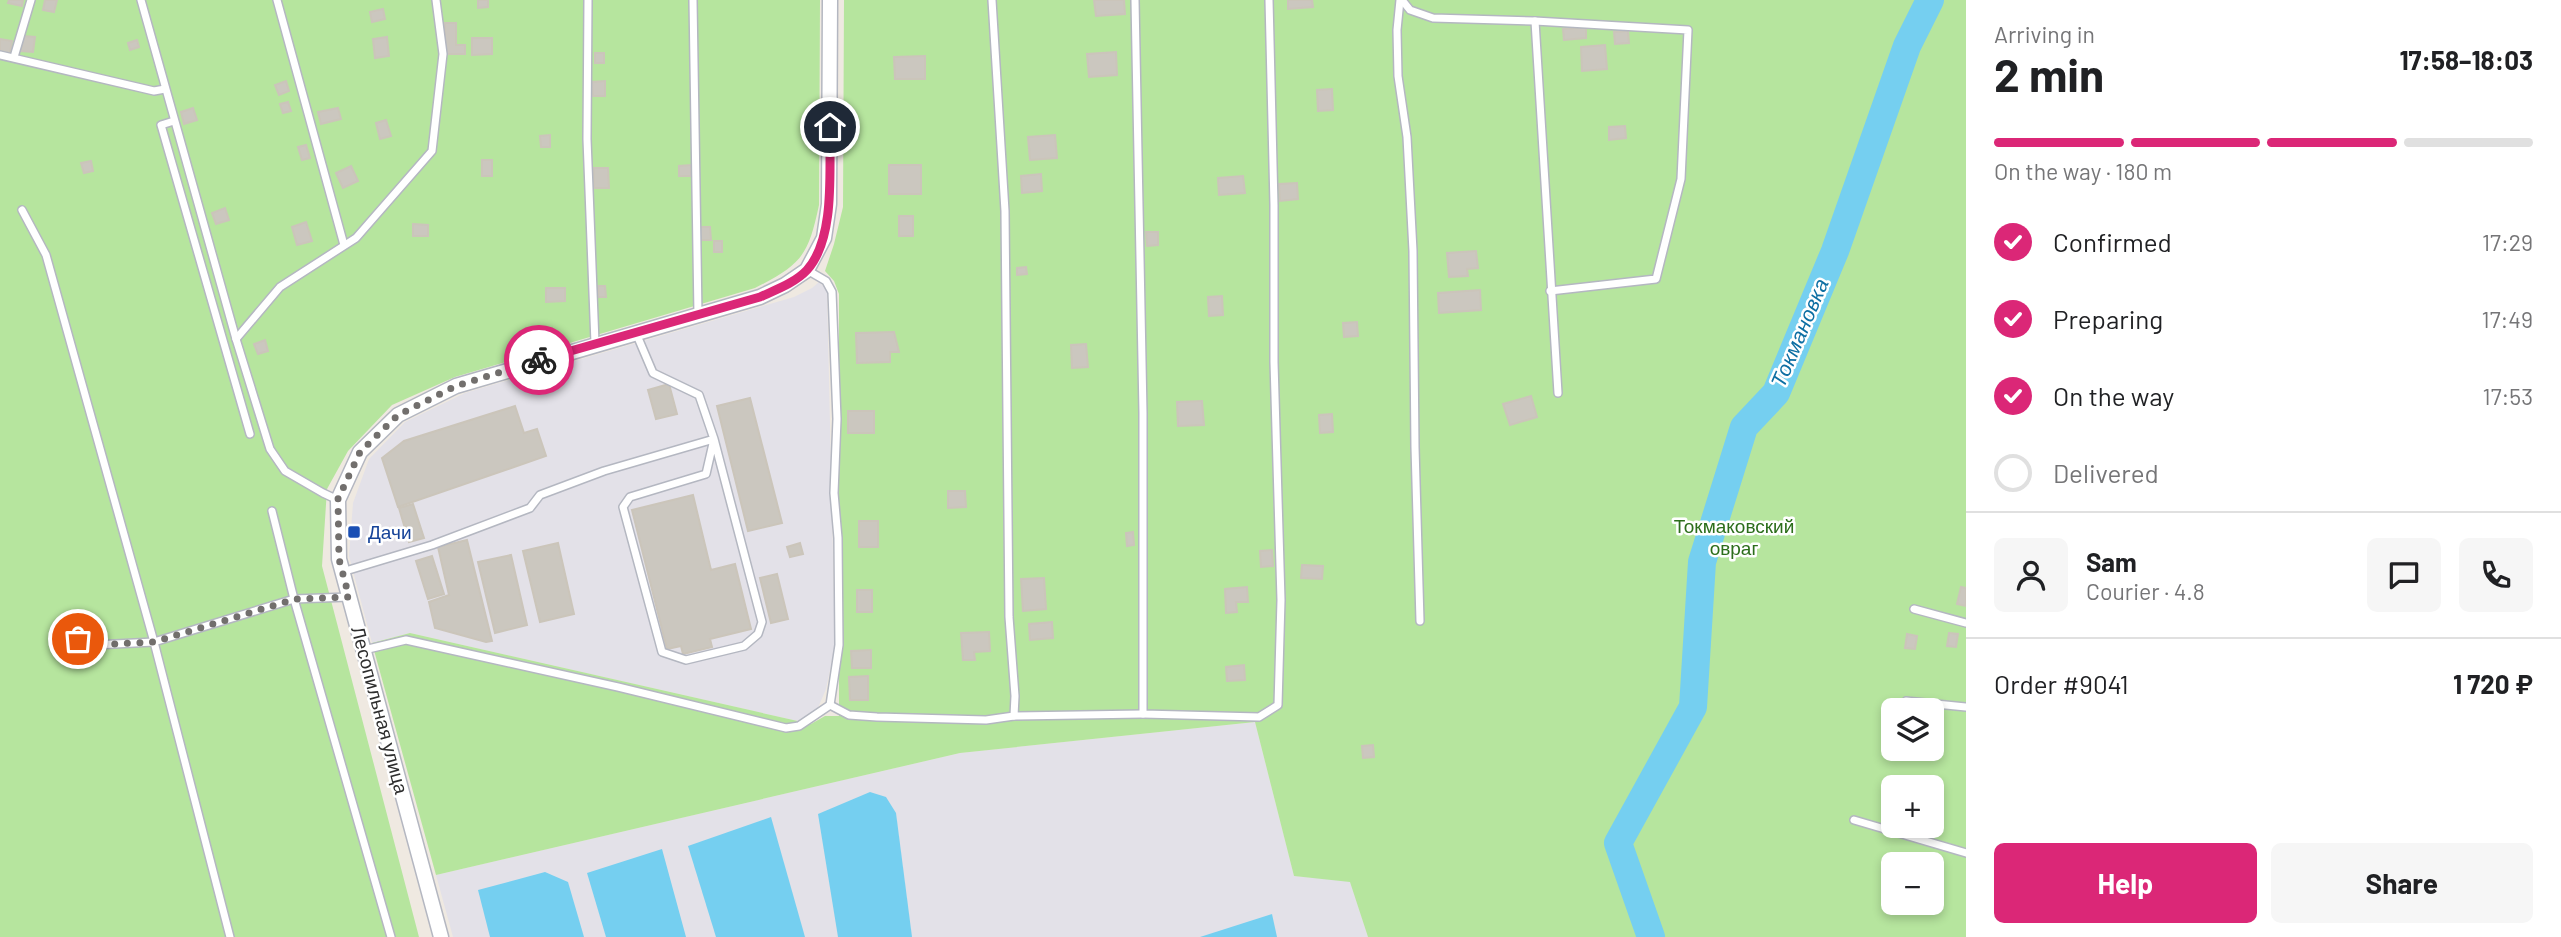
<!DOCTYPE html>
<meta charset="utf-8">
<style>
:root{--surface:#fff;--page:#f6f6f6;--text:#202124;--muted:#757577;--line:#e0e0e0;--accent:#db2777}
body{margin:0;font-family:Barlow,sans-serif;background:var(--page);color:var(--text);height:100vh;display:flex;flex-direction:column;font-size:26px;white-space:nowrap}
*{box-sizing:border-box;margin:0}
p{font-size:23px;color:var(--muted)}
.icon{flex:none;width:38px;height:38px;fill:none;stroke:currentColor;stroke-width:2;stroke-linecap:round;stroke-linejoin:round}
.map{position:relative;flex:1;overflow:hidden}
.sheet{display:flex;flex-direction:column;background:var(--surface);width:595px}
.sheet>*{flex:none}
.fabs{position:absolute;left:1881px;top:698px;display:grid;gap:14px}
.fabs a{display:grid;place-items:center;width:63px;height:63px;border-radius:10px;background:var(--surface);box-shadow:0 4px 10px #0003;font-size:35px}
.pin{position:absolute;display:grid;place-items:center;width:60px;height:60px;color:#fff;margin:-30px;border:4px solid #fff;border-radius:50%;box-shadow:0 2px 7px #0007}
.courier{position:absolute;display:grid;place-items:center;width:70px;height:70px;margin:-35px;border:5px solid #db2777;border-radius:50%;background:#fff;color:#222;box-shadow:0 2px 9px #0007}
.headline em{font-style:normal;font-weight:700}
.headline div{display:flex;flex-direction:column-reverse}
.headline{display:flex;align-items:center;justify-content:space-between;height:119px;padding:0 28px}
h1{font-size:46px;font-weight:700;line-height:52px}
.bar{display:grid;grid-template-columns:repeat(4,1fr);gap:10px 7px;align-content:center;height:84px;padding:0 28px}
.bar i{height:9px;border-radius:5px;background:var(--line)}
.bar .active{background:var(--accent)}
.bar p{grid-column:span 4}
.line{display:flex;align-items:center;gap:18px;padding:0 28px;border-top:2px solid var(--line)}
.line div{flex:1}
.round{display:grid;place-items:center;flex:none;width:74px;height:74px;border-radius:10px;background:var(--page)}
ol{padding:0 28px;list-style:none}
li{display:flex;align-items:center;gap:21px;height:77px}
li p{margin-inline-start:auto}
li .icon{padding:7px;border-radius:50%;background:var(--accent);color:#fff;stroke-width:4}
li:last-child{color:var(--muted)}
li i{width:38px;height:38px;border:4px solid var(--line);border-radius:50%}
.action{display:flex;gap:14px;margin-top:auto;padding:14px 28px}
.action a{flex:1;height:80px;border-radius:10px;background:var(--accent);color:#fff;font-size:28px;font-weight:700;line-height:80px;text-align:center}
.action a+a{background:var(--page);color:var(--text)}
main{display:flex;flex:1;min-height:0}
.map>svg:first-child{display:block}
.industrial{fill:#e3e1e8}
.green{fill:#b6e59e;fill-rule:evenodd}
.water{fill:#75cff0}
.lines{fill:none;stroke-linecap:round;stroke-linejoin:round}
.river{stroke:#75cff0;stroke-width:28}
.building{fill:#cbc7bf;stroke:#cbc5ba;stroke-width:2}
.service-casing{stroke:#b4b7c1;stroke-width:10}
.minor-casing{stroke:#b4b7c1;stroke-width:17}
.service{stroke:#fff;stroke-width:7}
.minor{stroke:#fff;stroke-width:14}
.done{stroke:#726f6d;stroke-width:7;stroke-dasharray:0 12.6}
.route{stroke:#db2777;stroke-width:9}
.transit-dot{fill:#1a4fb4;stroke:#fff;stroke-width:2.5}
.labels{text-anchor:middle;stroke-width:5;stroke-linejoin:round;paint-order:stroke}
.park-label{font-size:19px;fill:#2c6e1b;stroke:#fff}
.transit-label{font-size:19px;fill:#164399;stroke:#fff;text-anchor:start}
.street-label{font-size:19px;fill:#2e2e2e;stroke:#fff}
.water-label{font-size:21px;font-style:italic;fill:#0d6fa3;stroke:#fff}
</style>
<main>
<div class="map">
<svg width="1966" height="937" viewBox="0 0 1966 937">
<rect width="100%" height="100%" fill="#efe9e1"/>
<g class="industrial">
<polygon points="819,282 827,290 835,646 826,689 811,724 410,633 372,643 349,556 353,503 369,459 405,422 465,393 794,297 812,288"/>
<polygon points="1255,722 1294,876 1350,881 1368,937 453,937 436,875 960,753"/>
</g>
<g class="green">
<path d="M0,0H820L819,205C808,256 802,264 755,288L455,377L392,405L348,451L327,489L322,566L419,937H0Z"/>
<path d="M844,0H1966V937H1368L1350,882L1294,876L1255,722L960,753L436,875L372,643L410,633L811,724L825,716H839V294L834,281L825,271L834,244L843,207ZM1894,710H1932V749H1894ZM1894,788H1932V826H1894ZM1894,864H1932V903H1894Z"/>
</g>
<g class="water">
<polygon points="870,792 886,797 896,813 912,937 838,937 818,814"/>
<polygon points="771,817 805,937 716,937 688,846"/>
<polygon points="662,849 686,937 606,937 587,873"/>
<polygon points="545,872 568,882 584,937 490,937 478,890"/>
<polygon points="1272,914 1277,937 1200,937"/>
</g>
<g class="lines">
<polyline class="river" points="1651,937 1618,843 1693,707 1702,562 1744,427 1776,393 1835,251 1907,46 1930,0"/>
</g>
<g class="building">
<polygon points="9,0 23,0 22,6 8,3"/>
<polygon points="45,0 57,0 54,12 43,10"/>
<polygon points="478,0 488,0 488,7 478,8"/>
<polygon points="1094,0 1124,0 1125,14 1096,16"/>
<polygon points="1288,0 1312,0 1313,7 1288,9"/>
<polygon points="383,9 385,19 372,22 370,12"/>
<polygon points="445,23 456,23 456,45 465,45 465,54 445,54"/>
<polygon points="1586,27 1586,38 1564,40 1563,29"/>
<polygon points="1628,31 1629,43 1615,44 1614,32"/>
<polygon points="23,36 35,37 33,52 21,51"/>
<polygon points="387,37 389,56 375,58 373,39"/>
<polygon points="472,38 492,38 492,54 472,55"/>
<polygon points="0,39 12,41 10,54 0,52"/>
<polygon points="137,40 139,47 130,50 128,43"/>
<polygon points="1605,45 1607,69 1582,71 1581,47"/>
<polygon points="1116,52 1117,75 1089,77 1087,54"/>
<rect x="595" y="53" width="9" height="10"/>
<polygon points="925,56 925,79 895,79 894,57"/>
<polygon points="286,81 289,91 279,95 275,85"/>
<polygon points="605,81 605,96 593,96 592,82"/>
<polygon points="1332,89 1333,110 1318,111 1317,90"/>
<polygon points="288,102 291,111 283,113 280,104"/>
<polygon points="193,108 197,120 184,124 181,112"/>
<polygon points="338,108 341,119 321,124 318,112"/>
<polygon points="386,120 391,136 380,139 376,123"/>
<polygon points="1625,126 1626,138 1609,140 1609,127"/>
<polygon points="550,135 550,147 541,147 540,136"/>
<polygon points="1055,135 1057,158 1030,160 1028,137"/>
<polygon points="306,145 310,158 302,160 298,147"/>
<rect x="482" y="160" width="10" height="16"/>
<polygon points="91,161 93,171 84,173 81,163"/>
<polygon points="691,165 691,176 679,176 679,166"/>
<rect x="889" y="165" width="32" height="29"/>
<polygon points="351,166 358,181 343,188 336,173"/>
<polygon points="594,168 608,168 609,188 594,188"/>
<polygon points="1041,174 1042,191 1022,193 1021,176"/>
<polygon points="1243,176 1245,193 1219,195 1218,178"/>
<polygon points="1297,183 1298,199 1280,201 1279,184"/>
<polygon points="225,208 229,220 216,224 212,213"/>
<rect x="899" y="216" width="14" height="20"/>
<polygon points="306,222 312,241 297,245 292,227"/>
<polygon points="413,224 428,225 428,236 413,236"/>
<polygon points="700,227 710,227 711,240 700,240"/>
<polygon points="1146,232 1158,232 1158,245 1147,246"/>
<rect x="714" y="241" width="8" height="11"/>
<polygon points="1476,251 1478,268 1467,269 1468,276 1449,277 1447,253"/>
<polygon points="1026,267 1027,274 1017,275 1017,268"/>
<polygon points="598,286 605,286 606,297 598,297"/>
<polygon points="546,288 565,288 565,301 546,302"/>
<polygon points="1480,290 1481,310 1439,313 1438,293"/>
<polygon points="1222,296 1223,315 1209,316 1208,297"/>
<polygon points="1357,322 1358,336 1344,337 1343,323"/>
<polygon points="894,332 899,352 890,352 890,362 857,363 856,333"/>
<polygon points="265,340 268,351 258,354 254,344"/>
<polygon points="1086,344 1088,367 1072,368 1071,345"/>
<polygon points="669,384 677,414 656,419 648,390"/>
<polygon points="1531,396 1537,417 1510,425 1503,404"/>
<polygon points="750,398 782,523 748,531 717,406"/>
<polygon points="1202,401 1204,425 1178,426 1177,402"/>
<polygon points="515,406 524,433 537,429 546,456 398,507 382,458 404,441"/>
<rect x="848" y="411" width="26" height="22"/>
<polygon points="1332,414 1333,432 1320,433 1319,415"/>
<polygon points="948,491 965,491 966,507 948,508"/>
<polygon points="693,495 711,570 735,564 751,629 710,639 712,647 683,654 681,646 667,649 632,510"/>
<polygon points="413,504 424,538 409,542 399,508"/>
<rect x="859" y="521" width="19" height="26"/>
<polygon points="1133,532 1134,545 1127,546 1126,533"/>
<polygon points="467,540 492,641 486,642 435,628 429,602 449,595 438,547"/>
<polygon points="558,543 574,614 540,622 523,551"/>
<polygon points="800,543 803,554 790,557 787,547"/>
<polygon points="1272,550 1273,566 1261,567 1260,551"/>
<polygon points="511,555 527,625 495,633 478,562"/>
<polygon points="432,556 444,594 428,599 416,561"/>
<polygon points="1302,565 1323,566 1322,579 1301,578"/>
<polygon points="777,574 788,619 771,623 760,578"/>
<polygon points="1044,578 1046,609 1023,611 1021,579"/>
<polygon points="1247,587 1248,602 1236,602 1237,612 1226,613 1225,589"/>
<polygon points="1961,587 1966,588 1966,606 1957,604"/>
<rect x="857" y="590" width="15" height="22"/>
<polygon points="1052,622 1053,638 1030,640 1029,624"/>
<polygon points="989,632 990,651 974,652 975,660 963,660 961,633"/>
<polygon points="1949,633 1958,634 1956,647 1947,646"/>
<polygon points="1907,634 1917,636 1915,649 1905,648"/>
<polygon points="871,650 871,668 852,668 851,651"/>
<polygon points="1244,665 1245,680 1227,681 1226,667"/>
<polygon points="868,676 868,700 850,700 849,677"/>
<polygon points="1373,745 1374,757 1363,758 1362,746"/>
</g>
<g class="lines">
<g class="service-casing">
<g id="service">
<polyline points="141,0 236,339 270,449 285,471 323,493 338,500"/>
<polyline points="277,0 344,245"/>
<polyline points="588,0 587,139 595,343"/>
<polyline points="693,0 698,315"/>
<polyline points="992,0 1005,211 1009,617 1015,696 1014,716 1143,714"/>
<polyline points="1135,0 1143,413 1143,714 1259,717 1278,705 1281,600 1274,362 1274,205 1269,0"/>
<polyline points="1400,0 1397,30 1398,76 1407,137 1413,251 1415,447 1420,621"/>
<polyline points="1402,0 1410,10 1433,18 1535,21 1688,30 1681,179 1656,279 1550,291"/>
<polyline points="1535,21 1558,393"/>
<polyline points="0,55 154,91 165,89"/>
<polyline points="14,57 31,0"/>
<polyline points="174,121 161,125 250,434"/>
<polyline points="22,210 46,255 154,642 230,937"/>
<polyline points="236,339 280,287 356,238 432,151 443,54 436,0"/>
<polyline points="272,511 294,599 391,937"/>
<polyline points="342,572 432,545 530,508 540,495 604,471 714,439 762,622 758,634 744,646 686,660 662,652 623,507 630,497 706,474 714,439 699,395 653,373 636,333"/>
<polyline points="1914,609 1966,623"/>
<polyline points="78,639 95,645 154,642 294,599 349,597"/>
<polyline points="364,650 406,640 618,687 786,728 799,726 830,705 839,645 838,538 834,493 837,419 832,292 826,281 807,270"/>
<polyline points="1906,701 1966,707"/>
<polyline points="830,705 849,715 877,717 986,720 1014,716"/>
<polyline points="1854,820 1966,853"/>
</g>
</g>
<g class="minor-casing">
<polyline id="minor" points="441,937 339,559 338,500 360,452 398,415 456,386 760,297 785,285 807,270 824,238 829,204 830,0"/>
</g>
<use href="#service" class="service"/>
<use href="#minor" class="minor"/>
</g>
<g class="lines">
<polyline class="done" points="78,639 95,645 154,642 295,599 349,597 339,559 338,499 360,452 398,415 456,386 539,360"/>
<path class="route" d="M539,360L760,297C775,290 795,283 807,270C836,238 829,168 830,127"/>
</g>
<rect class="transit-dot" x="347" y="525" width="14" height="14" rx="3.5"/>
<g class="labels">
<g class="park-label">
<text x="1734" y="533">Токмаковский<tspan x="1734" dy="22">овраг</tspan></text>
</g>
<g class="transit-label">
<text x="368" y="539">Дачи</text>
</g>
<g class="street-label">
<text transform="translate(380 710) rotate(75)" y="7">Лесопильная улица</text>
</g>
<g class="water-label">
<text transform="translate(1800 333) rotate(-67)" y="7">Токмановка</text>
</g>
</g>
</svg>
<div class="fabs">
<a><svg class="icon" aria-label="layers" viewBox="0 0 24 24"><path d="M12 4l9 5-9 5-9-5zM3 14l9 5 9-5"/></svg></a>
<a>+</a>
<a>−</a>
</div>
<div class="pin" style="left:78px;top:639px;background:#ea580c"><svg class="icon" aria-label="bag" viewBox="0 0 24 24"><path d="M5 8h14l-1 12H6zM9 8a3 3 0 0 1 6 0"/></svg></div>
<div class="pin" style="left:830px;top:127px;background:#1f2937"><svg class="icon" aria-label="home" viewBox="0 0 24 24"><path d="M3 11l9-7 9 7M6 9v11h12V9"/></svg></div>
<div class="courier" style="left:539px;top:360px"><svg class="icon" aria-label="bike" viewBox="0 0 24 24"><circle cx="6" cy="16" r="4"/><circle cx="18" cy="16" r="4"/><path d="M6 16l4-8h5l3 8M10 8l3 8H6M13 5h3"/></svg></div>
</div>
<section class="sheet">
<div class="headline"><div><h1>2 min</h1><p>Arriving in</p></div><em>17:58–18:03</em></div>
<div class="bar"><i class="active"></i><i class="active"></i><i class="active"></i><i></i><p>On the way · 180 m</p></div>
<ol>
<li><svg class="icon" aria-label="check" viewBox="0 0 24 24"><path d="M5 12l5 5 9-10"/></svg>Confirmed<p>17:29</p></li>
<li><svg class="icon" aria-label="check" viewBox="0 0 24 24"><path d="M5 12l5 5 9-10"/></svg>Preparing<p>17:49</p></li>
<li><svg class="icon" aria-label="check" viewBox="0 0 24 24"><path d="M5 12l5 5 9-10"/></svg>On the way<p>17:53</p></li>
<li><i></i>Delivered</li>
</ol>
<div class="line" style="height:126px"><a class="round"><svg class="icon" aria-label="person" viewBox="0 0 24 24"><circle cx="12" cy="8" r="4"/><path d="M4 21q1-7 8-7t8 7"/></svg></a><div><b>Sam</b><p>Courier · 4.8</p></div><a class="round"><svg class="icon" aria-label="chat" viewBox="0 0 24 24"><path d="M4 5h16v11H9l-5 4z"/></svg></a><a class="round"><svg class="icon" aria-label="phone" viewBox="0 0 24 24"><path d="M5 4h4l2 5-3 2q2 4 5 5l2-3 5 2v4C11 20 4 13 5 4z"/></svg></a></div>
<div class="line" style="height:91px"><div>Order #9041</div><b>1 720 ₽</b></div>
<div class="action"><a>Help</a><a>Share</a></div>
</section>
</main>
